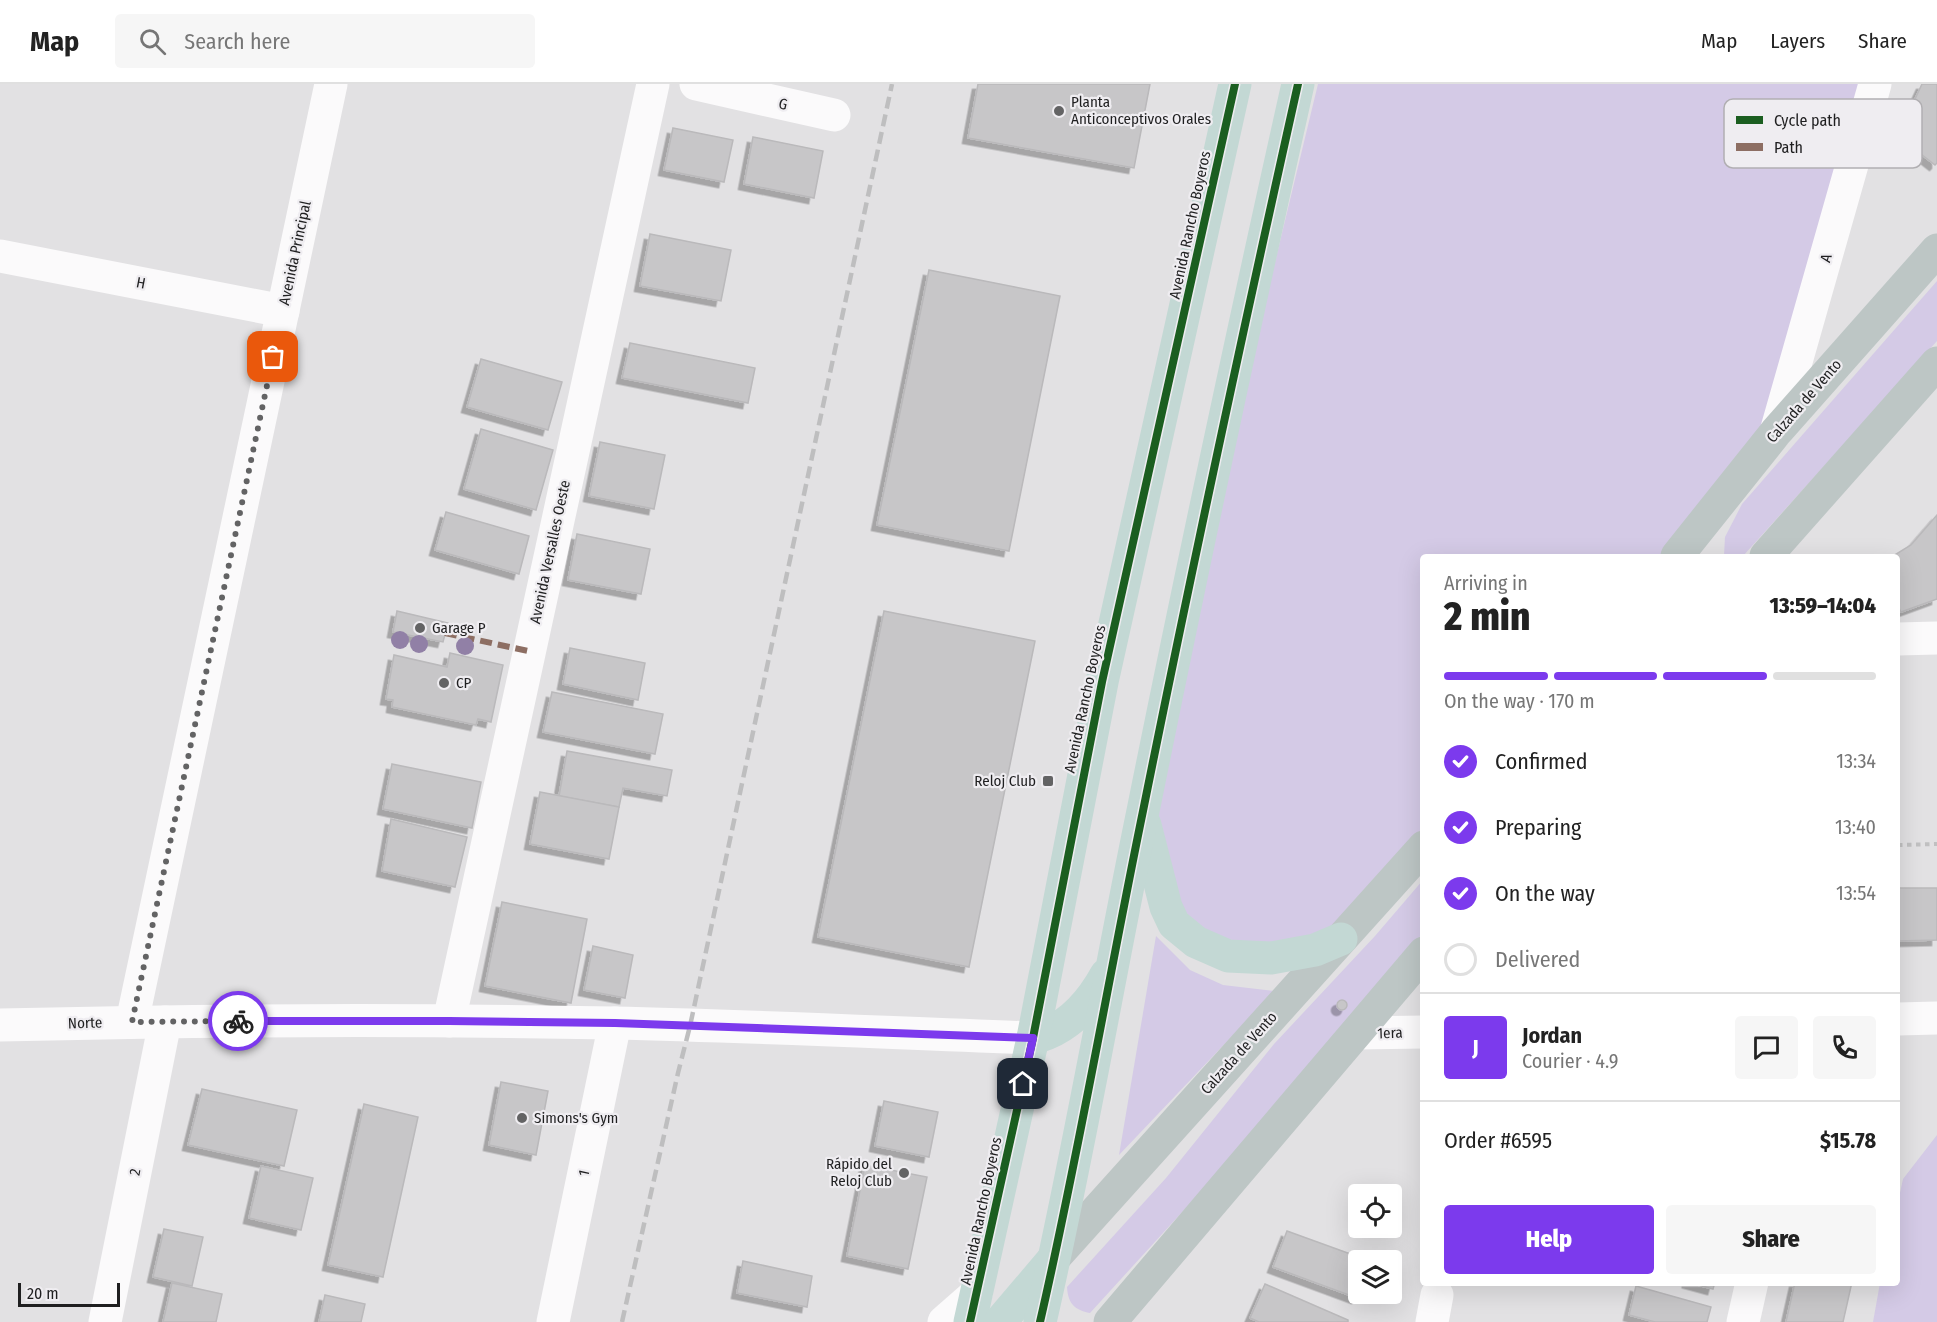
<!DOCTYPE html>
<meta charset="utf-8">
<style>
:root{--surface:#fff;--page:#f6f6f6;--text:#222;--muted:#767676;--line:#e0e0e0;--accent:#7c3aed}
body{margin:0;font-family:"Fira Sans Condensed",sans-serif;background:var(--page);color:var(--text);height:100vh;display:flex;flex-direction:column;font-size:22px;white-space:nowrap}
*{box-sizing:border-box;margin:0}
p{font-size:20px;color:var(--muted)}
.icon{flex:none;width:33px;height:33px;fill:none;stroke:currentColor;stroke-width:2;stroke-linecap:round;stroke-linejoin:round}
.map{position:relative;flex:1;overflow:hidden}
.sheet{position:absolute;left:1420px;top:470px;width:480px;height:732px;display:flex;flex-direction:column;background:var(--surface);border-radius:6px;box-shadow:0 6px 24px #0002}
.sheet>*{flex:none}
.controls{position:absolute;left:1348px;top:1100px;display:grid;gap:12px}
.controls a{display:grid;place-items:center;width:54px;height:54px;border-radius:6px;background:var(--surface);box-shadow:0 6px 24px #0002;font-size:30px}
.scale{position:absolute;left:18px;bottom:15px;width:102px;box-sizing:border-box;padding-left:6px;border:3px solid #1f1f20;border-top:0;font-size:16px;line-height:21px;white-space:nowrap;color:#1f1f20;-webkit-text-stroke:4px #efedf1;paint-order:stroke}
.pin{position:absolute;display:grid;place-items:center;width:51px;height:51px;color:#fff;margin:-26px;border-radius:12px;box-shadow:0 3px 9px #0006}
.courier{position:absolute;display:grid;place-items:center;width:60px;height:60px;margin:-30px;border:4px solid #7c3aed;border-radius:50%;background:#fff;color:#222;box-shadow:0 2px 8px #0007}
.overview em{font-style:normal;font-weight:800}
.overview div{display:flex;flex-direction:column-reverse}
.overview{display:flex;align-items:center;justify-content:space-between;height:102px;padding:0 24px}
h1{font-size:39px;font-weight:800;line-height:45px}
.bar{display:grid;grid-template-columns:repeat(4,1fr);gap:9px 6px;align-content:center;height:72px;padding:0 24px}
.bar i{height:8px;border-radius:4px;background:var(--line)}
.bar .selected{background:var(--accent)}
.bar p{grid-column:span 4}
.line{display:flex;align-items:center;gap:15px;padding:0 24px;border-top:2px solid var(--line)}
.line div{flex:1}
.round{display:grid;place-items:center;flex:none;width:63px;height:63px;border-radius:6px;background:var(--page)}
ol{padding:0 24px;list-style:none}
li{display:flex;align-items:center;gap:18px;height:66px}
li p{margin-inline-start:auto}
li .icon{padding:6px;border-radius:50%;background:var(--accent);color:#fff;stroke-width:4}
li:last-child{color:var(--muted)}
li i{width:33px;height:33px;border:3px solid var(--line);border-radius:50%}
.primary-button{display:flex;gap:12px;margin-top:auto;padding:12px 24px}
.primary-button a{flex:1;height:69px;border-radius:6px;background:var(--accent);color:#fff;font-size:24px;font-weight:800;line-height:69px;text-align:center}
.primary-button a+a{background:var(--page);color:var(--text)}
header{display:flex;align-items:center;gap:36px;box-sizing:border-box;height:84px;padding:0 30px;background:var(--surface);border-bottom:2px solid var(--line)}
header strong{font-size:28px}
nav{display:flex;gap:33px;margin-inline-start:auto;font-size:21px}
.search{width:420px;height:54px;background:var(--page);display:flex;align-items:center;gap:15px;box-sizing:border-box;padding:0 21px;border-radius:6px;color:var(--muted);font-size:22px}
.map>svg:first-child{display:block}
.green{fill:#d4cae6}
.building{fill:#c7c6c8;stroke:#bab9bb;stroke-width:1.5;filter:url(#shadow)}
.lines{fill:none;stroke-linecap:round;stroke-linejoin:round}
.path{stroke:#c0c0c1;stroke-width:4;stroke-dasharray:4.5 4.5;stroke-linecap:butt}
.minor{stroke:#fbfafb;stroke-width:33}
.major{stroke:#bdc6c5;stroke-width:33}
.highway{stroke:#c3d8d4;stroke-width:33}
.rail{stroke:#bebebf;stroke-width:4.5;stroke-dasharray:12 6;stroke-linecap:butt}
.quiet{stroke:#8d6e63;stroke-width:6;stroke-dasharray:12 6;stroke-linecap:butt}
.cycleway-casing{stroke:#efedf1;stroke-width:11}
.cycleway{stroke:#1b5e20;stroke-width:8}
.tree{fill:#9180a6}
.done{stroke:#636364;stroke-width:6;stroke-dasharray:0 10.8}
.route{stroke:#7c3aed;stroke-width:8}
.poi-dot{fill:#636364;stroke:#efedf1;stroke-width:2}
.labels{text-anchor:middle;stroke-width:4.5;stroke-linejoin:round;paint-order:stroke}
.poi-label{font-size:15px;fill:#1f1f20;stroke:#efedf1;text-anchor:start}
.street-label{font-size:15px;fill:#1f1f20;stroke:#efedf1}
.key{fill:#efedf1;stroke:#b1afb2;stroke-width:1.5}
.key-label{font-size:16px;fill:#1f1f20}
</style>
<header>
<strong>Map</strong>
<div class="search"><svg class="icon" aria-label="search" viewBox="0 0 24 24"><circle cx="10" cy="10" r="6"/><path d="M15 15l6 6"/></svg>Search here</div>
<nav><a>Map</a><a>Layers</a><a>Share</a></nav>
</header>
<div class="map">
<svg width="1937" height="1238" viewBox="0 0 1937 1238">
<defs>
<filter id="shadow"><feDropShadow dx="-5.5" dy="5.5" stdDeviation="0" flood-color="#0004"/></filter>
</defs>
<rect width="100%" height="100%" fill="#e2e1e3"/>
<g class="green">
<polygon points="1318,0 1875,0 1776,348 1677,472 1424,472 1423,763 1341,855 1283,873 1185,850 1142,729"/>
<polygon points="1937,197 1937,257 1743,472 1724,472 1725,453 1742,420"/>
<path d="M1423,796V849L1246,1058L1090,1229C1075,1226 1068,1220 1067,1203L1166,1094L1274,960L1375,852Z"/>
<polygon points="1156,852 1190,886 1223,901 1275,907 1119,1071"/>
<polygon points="1937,1051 1937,1238 1873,1238 1880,1199 1898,1198 1898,1118 1903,1095"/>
</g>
<g class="building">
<polygon points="978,0 1150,0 1134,84 968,54"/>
<polygon points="1922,0 1937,0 1937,79 1935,81 1898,52"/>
<polygon points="673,44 733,56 724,98 664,86"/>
<polygon points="753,53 823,67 814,114 744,100"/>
<polygon points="650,150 731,166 721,217 640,202"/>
<polygon points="929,186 1060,212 1009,467 877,441"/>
<polygon points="630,259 755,284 748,319 622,294"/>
<polygon points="481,275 562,298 548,346 467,323"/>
<polygon points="481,345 553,366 536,426 464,405"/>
<polygon points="600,358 665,371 654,425 589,412"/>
<polygon points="446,428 529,452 519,490 435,466"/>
<polygon points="1937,431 1937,515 1901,528 1898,523 1898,472 1893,472 1911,461"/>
<polygon points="577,450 650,465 641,510 568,496"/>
<polygon points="397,527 448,539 443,558 393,548"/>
<polygon points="884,527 1035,557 969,883 818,853"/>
<polygon points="570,564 645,579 638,616 563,600"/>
<polygon points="450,569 503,581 491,638 478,635 476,641 392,623 393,616 386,615 394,571 447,583"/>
<polygon points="552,608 663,630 655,670 543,648"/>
<polygon points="567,667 672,686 667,712 623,704 619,723 559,712"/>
<polygon points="392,680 481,698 472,744 383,725"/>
<polygon points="540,708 619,723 609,775 530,760"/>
<polygon points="391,735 467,753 455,803 382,787"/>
<polygon points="1898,804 1937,804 1937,856 1898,857"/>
<polygon points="502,818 587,835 571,919 485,902"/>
<polygon points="593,862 633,871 625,914 584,906"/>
<circle cx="1342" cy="921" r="5"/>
<polygon points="501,998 548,1007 536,1071 489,1061"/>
<polygon points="202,1005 297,1026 284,1082 188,1061"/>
<polygon points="884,1017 938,1028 929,1073 875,1062"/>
<polygon points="364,1020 418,1033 383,1193 328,1181"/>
<polygon points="865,1081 927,1093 908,1185 847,1172"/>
<polygon points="261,1082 313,1094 301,1146 249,1134"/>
<polygon points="164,1145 203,1153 192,1202 153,1193"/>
<polygon points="1287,1147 1367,1176 1359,1176 1359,1208 1357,1214 1273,1183"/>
<polygon points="743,1177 812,1192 807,1223 737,1209"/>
<polygon points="1687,1198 1715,1198 1713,1205"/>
<polygon points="1795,1198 1852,1198 1843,1238 1786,1238"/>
<polygon points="172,1199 222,1210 216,1238 163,1238"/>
<polygon points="1265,1200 1348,1236 1348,1238 1259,1238 1250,1234"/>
<polygon points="1636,1202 1711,1223 1707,1238 1655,1238 1629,1231"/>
<polygon points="325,1211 365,1220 361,1238 319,1238"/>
</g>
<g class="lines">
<polyline class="path" points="1898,761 1937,760"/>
<g class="minor">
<polyline points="696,0 834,31"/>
<polyline points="0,172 283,227"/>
<polyline points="1776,348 1875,0"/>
<polyline points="1898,555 1937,554"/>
<polyline points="1898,935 1937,934"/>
<polyline points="449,937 653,0"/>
<polyline points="132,938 331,0"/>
<path d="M0,941C204,936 408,935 613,939C753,942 893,949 1033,954"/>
<polyline points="1357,949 1424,948"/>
<polyline points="105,1238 165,938"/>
<polyline points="553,1238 615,939"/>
<polyline points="944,1238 976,1210"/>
<polyline points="1432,1238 1437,1211"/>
<polyline points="1743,1238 1752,1198"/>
</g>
<g class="major">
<polyline points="1677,472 1776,348 1937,166"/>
<polyline points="1766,472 1937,279"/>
<polyline points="1054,1174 1424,763"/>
<polyline points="1110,1238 1424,869"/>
</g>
<g class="highway">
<polyline points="1145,741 1166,823 1174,840 1196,858 1228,872 1271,874 1315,866 1341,855"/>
<path d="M1033,954C1067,946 1090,920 1106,891"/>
<polyline points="970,1238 1033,954 1102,598 1235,0"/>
<polyline points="1000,1238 1051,1178"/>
<path d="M1040,1238C1079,1069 1108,897 1143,727C1192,484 1244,242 1298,0"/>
</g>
<polyline class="rail" points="622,1238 678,989 690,942 892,0"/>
<polyline class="quiet" points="445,549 528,567"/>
<g class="cycleway-casing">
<g id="cycleway">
<polyline points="970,1238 1033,954 1102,598 1235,0"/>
<path d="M1040,1238C1079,1069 1108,897 1143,727C1192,484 1244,242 1298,0"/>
</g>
</g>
<use href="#cycleway" class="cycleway"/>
</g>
<g class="tree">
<circle cx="400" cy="556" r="9"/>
<circle cx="419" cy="560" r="9"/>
<circle cx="465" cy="562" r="9"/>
</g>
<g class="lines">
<polyline class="done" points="238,937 132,938 273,273"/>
<polyline class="route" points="238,937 449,937 615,939 1033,954 1023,1000"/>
</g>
<g class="poi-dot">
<circle cx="1059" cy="27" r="6"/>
<circle cx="420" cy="544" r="6"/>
<circle cx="444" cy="599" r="6"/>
<rect x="1042" y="691" width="12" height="12" rx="3"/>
<circle cx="522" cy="1034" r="6"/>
<circle cx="904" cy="1089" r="6"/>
</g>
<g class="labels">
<g class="poi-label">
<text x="1071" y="23">Planta<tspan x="1071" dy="17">Anticonceptivos Orales</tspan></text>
<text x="432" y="549">Garage P</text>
<text x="456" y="604">CP</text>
<text x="1036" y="702" text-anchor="end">Reloj Club</text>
<text x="534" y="1039">Simons's Gym</text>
<text x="892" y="1085" text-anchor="end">Rápido del<tspan x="892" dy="17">Reloj Club</tspan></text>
</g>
<g class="street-label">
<text transform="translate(783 20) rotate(13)" y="5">G</text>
<text transform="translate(1190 141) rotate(-78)" y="5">Avenida Rancho Boyeros</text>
<text transform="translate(295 169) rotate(-78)" y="5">Avenida Principal</text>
<text transform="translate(1826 174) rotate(-74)" y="5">A</text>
<text transform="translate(141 199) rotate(11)" y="5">H</text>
<text transform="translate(1804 317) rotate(-49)" y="5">Calzada de Vento</text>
<text transform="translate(550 468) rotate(-78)" y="5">Avenida Versalles Oeste</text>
<text transform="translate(1085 615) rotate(-78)" y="5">Avenida Rancho Boyeros</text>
<text transform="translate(85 939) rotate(-2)" y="5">Norte</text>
<text transform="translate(1390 949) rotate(-2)" y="5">1era</text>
<text transform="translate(1239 969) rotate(-48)" y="5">Calzada de Vento</text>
<text transform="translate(135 1088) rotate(-79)" y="5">2</text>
<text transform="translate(584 1089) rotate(-78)" y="5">1</text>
<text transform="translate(981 1127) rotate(-78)" y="5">Avenida Rancho Boyeros</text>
</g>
</g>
<rect x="1724" y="15" width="198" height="69" rx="9" class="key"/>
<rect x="1736" y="32" width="27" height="8" fill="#1b5e20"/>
<rect x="1736" y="59" width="27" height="8" fill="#8d6e63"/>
<g class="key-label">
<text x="1774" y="42">Cycle path</text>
<text x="1774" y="69">Path</text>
</g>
</svg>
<div class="controls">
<a><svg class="icon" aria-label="locate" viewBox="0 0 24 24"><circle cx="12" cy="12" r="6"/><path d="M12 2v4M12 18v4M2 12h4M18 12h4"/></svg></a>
<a><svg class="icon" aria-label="layers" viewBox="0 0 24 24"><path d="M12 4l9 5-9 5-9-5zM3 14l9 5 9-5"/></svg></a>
</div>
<div class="scale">20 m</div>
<div class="pin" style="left:273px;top:273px;background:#ea580c"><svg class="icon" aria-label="bag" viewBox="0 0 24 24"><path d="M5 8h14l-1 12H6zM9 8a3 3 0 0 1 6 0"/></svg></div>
<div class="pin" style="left:1023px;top:1000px;background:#1f2937"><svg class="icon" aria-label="home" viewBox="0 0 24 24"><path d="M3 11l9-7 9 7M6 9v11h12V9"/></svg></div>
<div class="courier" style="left:238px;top:937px"><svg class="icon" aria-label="bike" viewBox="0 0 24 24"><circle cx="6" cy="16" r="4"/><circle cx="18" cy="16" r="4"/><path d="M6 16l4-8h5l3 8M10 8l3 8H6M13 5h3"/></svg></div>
<section class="sheet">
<div class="overview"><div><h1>2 min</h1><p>Arriving in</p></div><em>13:59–14:04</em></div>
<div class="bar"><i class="selected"></i><i class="selected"></i><i class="selected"></i><i></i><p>On the way · 170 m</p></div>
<ol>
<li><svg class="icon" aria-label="check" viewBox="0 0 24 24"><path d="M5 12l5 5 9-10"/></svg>Confirmed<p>13:34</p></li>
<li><svg class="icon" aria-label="check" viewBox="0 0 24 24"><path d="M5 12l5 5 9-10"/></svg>Preparing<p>13:40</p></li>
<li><svg class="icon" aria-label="check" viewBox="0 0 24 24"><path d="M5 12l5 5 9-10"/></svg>On the way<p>13:54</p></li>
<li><i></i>Delivered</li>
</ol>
<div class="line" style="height:108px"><b class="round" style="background:var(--accent);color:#fff">J</b><div><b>Jordan</b><p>Courier · 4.9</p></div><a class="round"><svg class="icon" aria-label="chat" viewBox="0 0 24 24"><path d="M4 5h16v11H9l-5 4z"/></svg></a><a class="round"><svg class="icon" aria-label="phone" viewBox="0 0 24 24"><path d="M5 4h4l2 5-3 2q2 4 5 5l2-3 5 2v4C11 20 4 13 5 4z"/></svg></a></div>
<div class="line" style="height:78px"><div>Order #6595</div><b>$15.78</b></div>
<div class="primary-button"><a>Help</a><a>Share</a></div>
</section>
</div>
